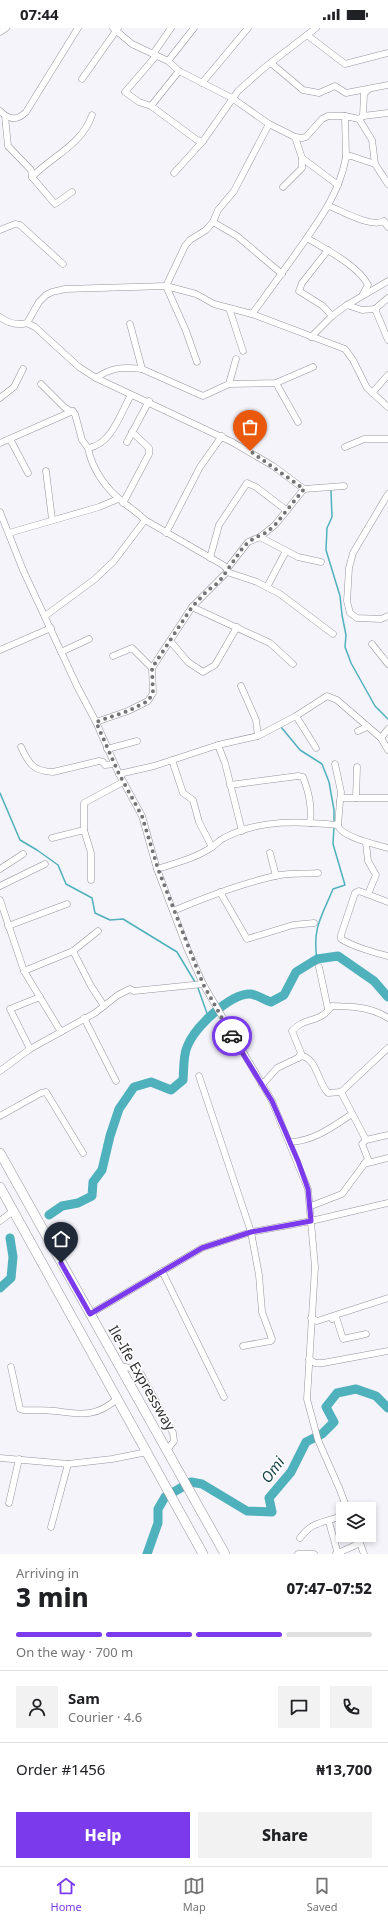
<!DOCTYPE html>
<meta charset="utf-8">
<style>
:root{--surface:#fff;--page:#f2f2f2;--text:#202124;--muted:#757577;--line:#e0e0e0;--accent:#7c3aed}
body{margin:0;font-family:"Noto Sans",sans-serif;background:var(--page);color:var(--text);height:100vh;display:flex;flex-direction:column;font-size:15px;white-space:nowrap}
*{box-sizing:border-box;margin:0}
p{font-size:13px;color:var(--muted)}
.icon{flex:none;width:22px;height:22px;fill:none;stroke:currentColor;stroke-width:2;stroke-linecap:round;stroke-linejoin:round}
.map{position:relative;height:1526px;overflow:hidden}
.sheet{display:flex;flex-direction:column;background:var(--surface);flex:1}
.sheet>*{flex:none}
.buttons{position:absolute;left:336px;top:1474px;display:grid;gap:8px}
.buttons a{display:grid;place-items:center;width:40px;height:40px;border-radius:0px;background:var(--surface);box-shadow:0 2px 6px #0003;font-size:20px}
.pin{position:absolute;display:grid;place-items:center;width:34px;height:34px;color:#fff;margin:-41px -17px;border-radius:50% 50% 50% 0;rotate:-45deg;box-shadow:0 0 4px #0007}
.pin .icon{rotate:45deg}
.courier{position:absolute;display:grid;place-items:center;width:40px;height:40px;margin:-20px;border:3px solid #7c3aed;border-radius:50%;background:#fff;color:#222;box-shadow:0 1px 5px #0007}
.overview em{font-style:normal;font-weight:800}
.overview div{display:flex;flex-direction:column-reverse}
.overview{display:flex;align-items:center;justify-content:space-between;height:68px;padding:0 16px}
h1{font-size:26px;font-weight:800;line-height:30px}
.bar{display:grid;grid-template-columns:repeat(4,1fr);gap:6px 4px;align-content:center;height:48px;padding:0 16px}
.bar i{height:5px;border-radius:3px;background:var(--line)}
.bar .on{background:var(--accent)}
.bar p{grid-column:span 4}
.line{display:flex;align-items:center;gap:10px;padding:0 16px;border-top:1px solid var(--line)}
.line div{flex:1}
.round{display:grid;place-items:center;flex:none;width:42px;height:42px;border-radius:0px;background:var(--page)}
.cta{display:flex;gap:8px;margin-top:auto;padding:8px 16px}
.cta a{flex:1;height:46px;border-radius:0px;background:var(--accent);color:#fff;font-size:16px;font-weight:800;line-height:46px;text-align:center}
.cta a+a{background:var(--page);color:var(--text)}
.status{display:flex;justify-content:space-between;align-items:center;height:28px;padding:0 20px;background:var(--surface);direction:ltr}
.status svg{height:11px;fill:currentColor}
.menu{display:flex;justify-content:space-around;align-items:center;height:56px;border-top:1px solid var(--line);background:var(--surface);font-size:11px;color:var(--muted)}
.menu a{display:grid;justify-items:center;gap:2px}
.menu .on{color:var(--accent)}
.map>svg:first-child{display:block}
.lines{fill:none;stroke-linecap:round;stroke-linejoin:round}
.stream{stroke:#4fb1bb;stroke-width:1.5}
.river{stroke:#4fb1bb;stroke-width:9}
.minor-casing{stroke:#95949a;stroke-width:7}
.highway-casing{stroke:#95949a;stroke-width:10}
.minor{stroke:#fff;stroke-width:6}
.highway{stroke:#fff;stroke-width:9}
.done{stroke:#747377;stroke-width:4;stroke-dasharray:0 7.2}
.route{stroke:#7c3aed;stroke-width:5}
.labels{text-anchor:middle;stroke-width:3;stroke-linejoin:round;paint-order:stroke}
.street-label{font-size:14px;fill:#2e2d30;stroke:#fff}
.water-label{font-size:15px;font-style:italic;fill:#113f43;stroke:#fff}
</style>
<div class="status"><b>07:44</b><svg viewBox="0 0 49 12"><path d="M0 12V9h3v3zM5 12V6h3v6zM10 12V3h3v9zM15 12V0h3v12zM26 1h20v11H26zM47 4h2v5h-2z"/></svg></div>
<div class="map">
<svg width="388" height="1526" viewBox="0 0 388 1526">
<rect width="100%" height="100%" fill="#f5f4fb"/>
<g class="lines">
<g class="stream">
<polyline points="331,463 332,489 327,500 326,522 340,568 342,587 346,607 345,619 351,635 375,678 388,691"/>
<polyline points="281,699 300,722 322,736 329,754 334,782 334,794"/>
<polyline points="0,765 20,812 37,822 58,837 66,856 92,870 95,885 110,892 123,891 177,924 195,954"/>
<path d="M317,931C312,900 322,888 333,861L345,857L333,816L334,798"/>
<polyline points="198,960 209,991"/>
</g>
<g class="river">
<path d="M49,1187L62,1178L78,1175L92,1168L93,1154L102,1142L110,1108L119,1081L134,1059L151,1054L171,1062L183,1052C184,1042 183,1028 187,1019C194,1000 230,965 251,966C257,967 265,972 271,974L284,967L296,944L317,931L338,928L374,953L388,969"/>
<polyline points="0,1260 11,1250 13,1229 10,1210"/>
<polyline points="147,1526 158,1495 158,1481 165,1469 191,1454 202,1456 247,1483 272,1484 269,1470 291,1444 306,1414 322,1406 334,1394 326,1379 337,1365 356,1361 376,1368 388,1380"/>
</g>
<g class="minor-casing">
<g id="minor">
<polyline points="113,0 132,16 168,33 179,43 232,70 269,96 295,109 302,110 306,109 322,91 328,88 345,88 359,91 363,88 388,85"/>
<polyline points="0,4 6,0"/>
<polyline points="307,7 345,36 388,25"/>
<polyline points="153,26 171,0"/>
<polyline points="156,28 125,64 139,74 151,78 197,112 203,113"/>
<polyline points="168,33 194,0"/>
<polyline points="271,35 303,62 319,65 335,58 346,65 388,57"/>
<polyline points="82,51 118,0"/>
<polyline points="202,55 248,0"/>
<polyline points="151,78 179,43"/>
<path d="M0,83C9,92 17,93 26,84L78,0"/>
<polyline points="5,88 8,118 31,142 32,149 55,176 72,164"/>
<polyline points="345,88 346,129"/>
<polyline points="363,88 364,66 369,61"/>
<polyline points="359,91 372,112 375,136 388,156"/>
<polyline points="295,109 302,130 338,157"/>
<polyline points="174,145 203,113 238,63 264,40 316,0"/>
<path d="M32,149C52,128 82,117 92,87"/>
<polyline points="283,159 302,140 302,130"/>
<path d="M329,178C342,183 371,200 384,193L388,199"/>
<polyline points="213,194 237,208 282,246"/>
<polyline points="0,202 15,196 20,197 63,236"/>
<path d="M307,210C325,221 359,238 368,257L363,266"/>
<polyline points="328,222 302,255 299,263 323,278 332,288"/>
<polyline points="347,277 362,282 375,281 388,312"/>
<polyline points="229,280 243,323"/>
<polyline points="375,281 388,270"/>
<path d="M252,286C270,262 287,238 304,214C323,187 340,162 346,129L351,128L375,136"/>
<path d="M0,289C8,295 16,298 27,295L39,274L46,267L52,264L65,261L166,258L196,266L214,276L252,286L345,321L353,332L367,360L388,379"/>
<polyline points="27,295 35,299 79,339 96,350 232,414 273,438 304,461 344,458"/>
<polyline points="130,296 142,341"/>
<polyline points="311,309 332,288 347,277 388,253"/>
<polyline points="197,334 186,303 166,258 185,218 190,212 206,202 213,194 218,182 234,163 269,96"/>
<path d="M96,350C112,339 123,339 142,341L203,368L229,356L276,355L313,339"/>
<polyline points="276,355 298,394"/>
<path d="M41,356L64,379L75,386L82,412L88,420C112,416 120,386 131,367"/>
<polyline points="229,356 236,331"/>
<polyline points="372,365 388,347"/>
<polyline points="0,370 14,359 23,341"/>
<polyline points="10,411 28,445"/>
<polyline points="127,414 149,373"/>
<polyline points="0,415 73,383"/>
<polyline points="345,419 364,411 388,411"/>
<path d="M88,420C92,441 106,461 123,474C130,480 138,485 145,492"/>
<polyline points="46,443 52,491"/>
<polyline points="388,466 353,525 349,540 347,573 350,585 357,590 381,591 388,588"/>
<polyline points="123,475 149,426 149,420 132,404"/>
<polyline points="0,484 23,542 77,658 96,694 119,746 142,788 157,841 187,920 203,956 272,1073 308,1161 315,1239 307,1371 318,1412 340,1462 347,1481"/>
<polyline points="9,505 99,479 118,471"/>
<polyline points="166,505 200,439 222,408"/>
<polyline points="260,509 298,529 321,534"/>
<polyline points="210,530 219,497 247,455 256,459 286,482"/>
<polyline points="227,541 248,514 260,509 275,497 304,461"/>
<polyline points="267,559 286,523"/>
<polyline points="192,579 270,615 293,636"/>
<polyline points="45,588 95,551 114,533 145,492 223,537 227,541 227,544 257,554 280,566 333,606"/>
<polyline points="171,614 188,634 203,644 215,637 237,599"/>
<polyline points="372,616 388,636"/>
<polyline points="0,622 51,600"/>
<polyline points="61,624 89,611"/>
<polyline points="113,628 132,620 152,640"/>
<polyline points="241,658 256,692 258,708"/>
<polyline points="296,688 316,720"/>
<polyline points="96,694 128,683 148,673 153,665 152,640 192,579 227,544"/>
<polyline points="358,703 367,699"/>
<polyline points="381,710 388,701"/>
<polyline points="218,717 225,735 242,803"/>
<path d="M21,719C29,736 33,743 53,744L99,733L103,734L105,737L114,736"/>
<polyline points="107,721 137,713"/>
<polyline points="172,732 183,765 193,772 199,794 212,819"/>
<polyline points="335,736 341,764 340,773"/>
<polyline points="119,746 154,738 218,717 258,708 296,688 327,668 337,672 381,710 388,722"/>
<path d="M230,757L298,748L303,749C309,765 312,778 310,795"/>
<polyline points="356,770 357,739"/>
<polyline points="338,797 340,773 342,770 388,770"/>
<polyline points="52,810 84,802"/>
<polyline points="366,815 368,833 376,847 368,866"/>
<polyline points="270,825 276,848"/>
<polyline points="0,841 23,826"/>
<path d="M157,841C176,835 196,830 212,819C216,817 219,812 224,810C259,791 301,793 338,797C340,809 378,817 388,820"/>
<polyline points="91,852 91,825 84,802 84,775 123,754"/>
<polyline points="0,858 45,836"/>
<polyline points="220,864 247,911 293,897 314,895"/>
<polyline points="0,872 24,943 61,1004"/>
<path d="M388,874L359,863L355,865L341,907V911C352,918 375,925 388,928"/>
<path d="M173,883C206,869 239,856 275,848C288,845 304,846 318,845"/>
<polyline points="8,898 67,876"/>
<polyline points="73,923 91,958 104,978"/>
<polyline points="319,939 328,981"/>
<polyline points="24,943 73,923 98,903"/>
<polyline points="84,990 116,1053"/>
<polyline points="30,1021 10,981 40,969"/>
<path d="M298,1030L301,1025L292,1003C301,992 312,994 323,987C326,985 329,981 332,978C352,979 370,978 388,990"/>
<polyline points="0,1043 30,1021 95,985 118,967 130,961 134,963 203,956"/>
<polyline points="199,1048 251,1204 259,1247 262,1284 272,1311 271,1313 243,1318"/>
<path d="M262,1057L277,1040L302,1028C317,1031 318,1055 328,1065L341,1064L388,1020"/>
<polyline points="341,1064 366,1112 388,1107"/>
<polyline points="0,1088 41,1065 46,1064 83,1125"/>
<path d="M290,1114C314,1113 332,1099 352,1086"/>
<polyline points="364,1136 388,1130"/>
<polyline points="311,1178 342,1166 368,1131 362,1116 366,1112"/>
<polyline points="0,1193 13,1183"/>
<polyline points="162,1243 224,1369"/>
<polyline points="90,1286 202,1220 251,1204 311,1193 388,1175"/>
<polyline points="311,1290 317,1293 388,1270"/>
<polyline points="332,1291 336,1289 343,1311 366,1306"/>
<polyline points="309,1331 315,1335 323,1335 388,1323"/>
<polyline points="120,1338 130,1340 141,1346 173,1405 174,1413 167,1422"/>
<path d="M11,1339L20,1381L23,1382C33,1382 44,1382 55,1383C81,1386 95,1390 117,1371"/>
<polyline points="0,1430 68,1436 112,1431 147,1424"/>
<polyline points="9,1475 19,1431"/>
<polyline points="329,1494 338,1526"/>
<polyline points="51,1499 68,1436"/>
<polyline points="358,1509 364,1526"/>
<path d="M300,1510C313,1492 324,1496 343,1487"/>
<polyline points="298,1526 314,1526"/>
<polyline points="336,1526 356,1517 358,1509"/>
</g>
</g>
<g class="highway-casing">
<g id="highway">
<polyline points="0,1125 225,1526"/>
<polyline points="0,1159 203,1526"/>
</g>
</g>
<use href="#minor" class="minor"/>
<use href="#highway" class="highway"/>
</g>
<g class="lines">
<polyline class="done" points="232,1008 203,956 158,841 142,788 119,746 96,694 128,683 148,673 153,665 152,640 192,579 207,563 219,554 244,518 253,511 267,504 275,497 304,461 250,423"/>
<polyline class="route" points="61,1235 90,1286 202,1220 251,1204 311,1193 308,1161 298,1133 272,1073 232,1008"/>
</g>
<g class="labels">
<g class="street-label">
<text transform="translate(142 1350) rotate(60)" y="5">Ile-Ife Expressway</text>
</g>
<g class="water-label">
<text transform="translate(273 1442) rotate(-54)" y="5">Omi</text>
</g>
</g>
</svg>
<div class="buttons">
<a><svg class="icon" aria-label="layers" viewBox="0 0 24 24"><path d="M12 4l9 5-9 5-9-5zM3 14l9 5 9-5"/></svg></a>
</div>
<div class="pin" style="left:250px;top:423px;background:#ea580c"><svg class="icon" aria-label="bag" viewBox="0 0 24 24"><path d="M5 8h14l-1 12H6zM9 8a3 3 0 0 1 6 0"/></svg></div>
<div class="pin" style="left:61px;top:1235px;background:#1f2937"><svg class="icon" aria-label="home" viewBox="0 0 24 24"><path d="M3 11l9-7 9 7M6 9v11h12V9"/></svg></div>
<div class="courier" style="left:232px;top:1008px"><svg class="icon" aria-label="car" viewBox="0 0 24 24"><path d="M5 17H2v-5l4-1 3-4h7l3 4 3 1v5h-3M9 17h6M6 11h13"/><circle cx="7" cy="17" r="2"/><circle cx="17" cy="17" r="2"/></svg></div>
</div>
<section class="sheet">
<div class="overview"><div><h1>3 min</h1><p>Arriving in</p></div><em>07:47–07:52</em></div>
<div class="bar"><i class="on"></i><i class="on"></i><i class="on"></i><i></i><p>On the way · 700 m</p></div>
<div class="line" style="height:72px"><a class="round"><svg class="icon" aria-label="person" viewBox="0 0 24 24"><circle cx="12" cy="8" r="4"/><path d="M4 21q1-7 8-7t8 7"/></svg></a><div><b>Sam</b><p>Courier · 4.6</p></div><a class="round"><svg class="icon" aria-label="chat" viewBox="0 0 24 24"><path d="M4 5h16v11H9l-5 4z"/></svg></a><a class="round"><svg class="icon" aria-label="phone" viewBox="0 0 24 24"><path d="M5 4h4l2 5-3 2q2 4 5 5l2-3 5 2v4C11 20 4 13 5 4z"/></svg></a></div>
<div class="line" style="height:52px"><div>Order #1456</div><b>₦13,700</b></div>
<div class="cta"><a>Help</a><a>Share</a></div>
</section>
<nav class="menu">
<a class="on"><svg class="icon" aria-label="home" viewBox="0 0 24 24"><path d="M3 11l9-7 9 7M6 9v11h12V9"/></svg>Home</a>
<a><svg class="icon" aria-label="map" viewBox="0 0 24 24"><path d="M3 6l6-2 6 2 6-2v14l-6 2-6-2-6 2zM9 4v14M15 6v14"/></svg>Map</a>
<a><svg class="icon" aria-label="saved" viewBox="0 0 24 24"><path d="M7 4h10v16l-5-4-5 4z"/></svg>Saved</a>
</nav>
